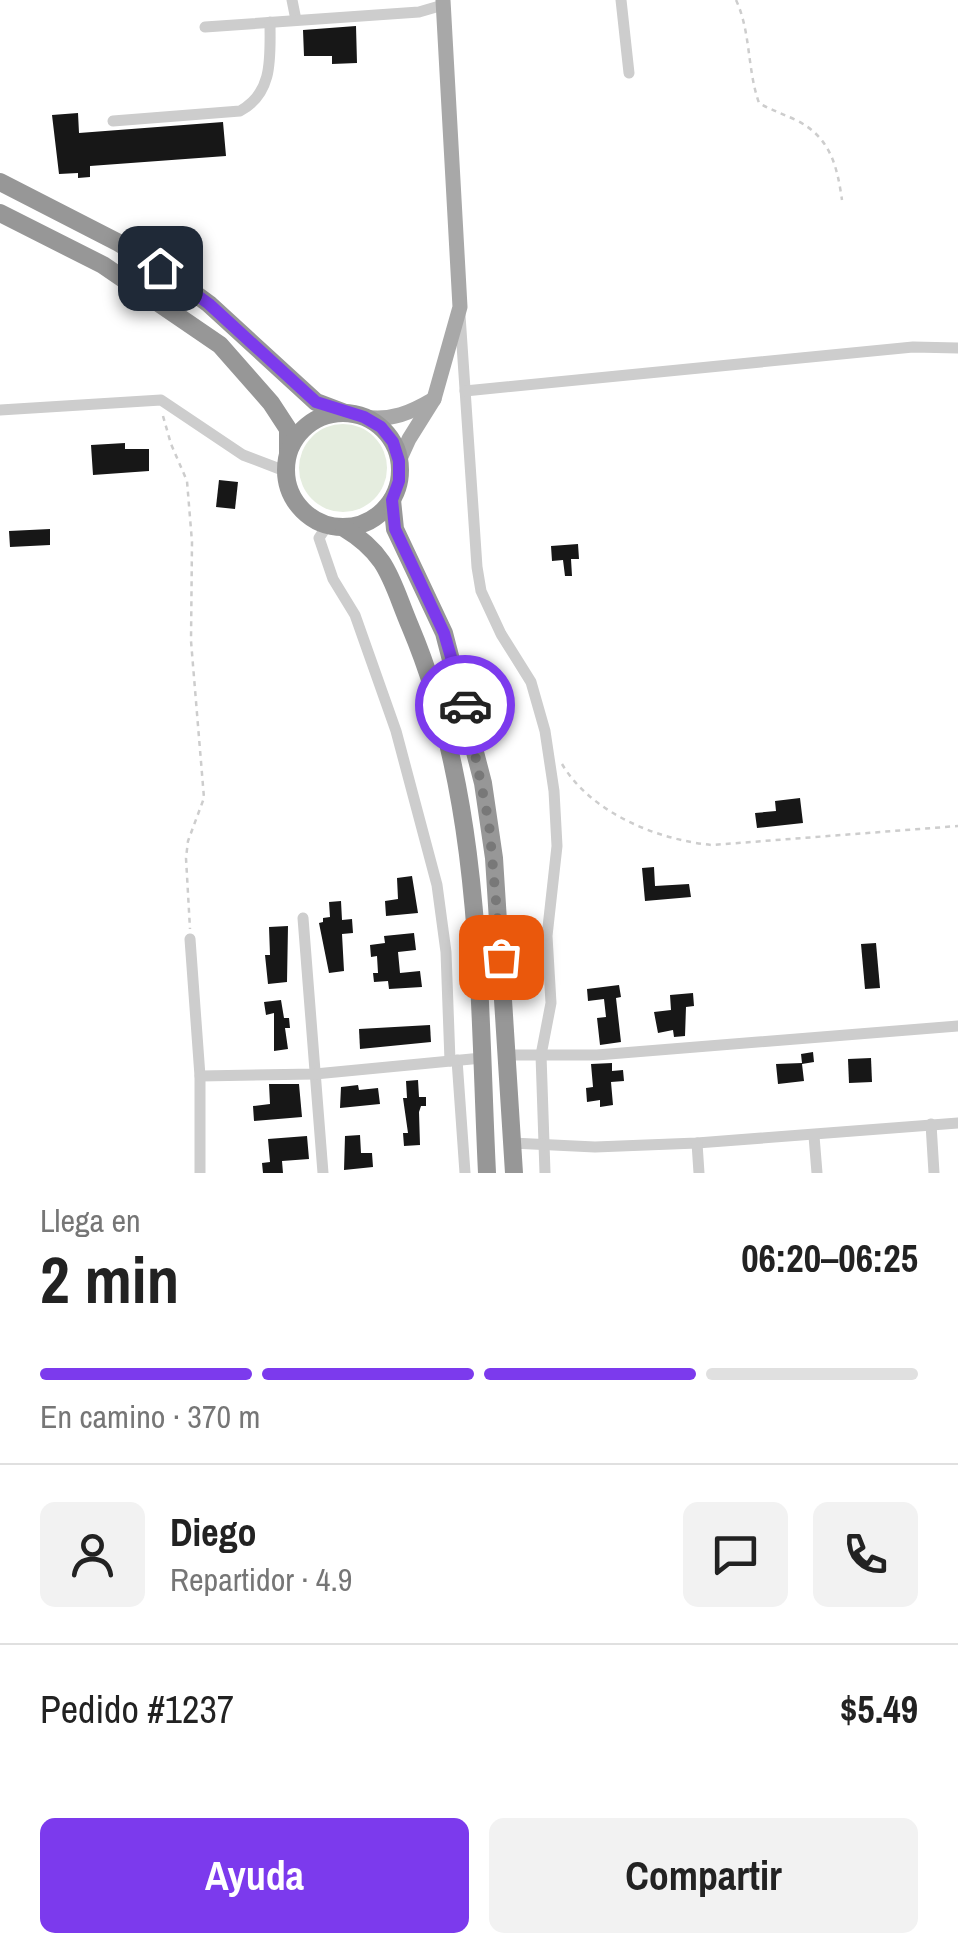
<!DOCTYPE html>
<html lang="es">
<meta charset="utf-8">
<style>
:root{--surface:#fff;--page:#f2f2f2;--text:#222;--muted:#767676;--line:#e0e0e0;--accent:#7c3aed}
body{margin:0;font-family:"Archivo Narrow",sans-serif;background:var(--page);color:var(--text);height:100vh;display:flex;flex-direction:column;font-size:38px;white-space:nowrap}
*{box-sizing:border-box;margin:0}
p{font-size:32px;color:var(--muted)}
.icon{flex:none;width:55px;height:55px;fill:none;stroke:currentColor;stroke-width:2;stroke-linecap:round;stroke-linejoin:round}
.map{position:relative;height:1173px;overflow:hidden}
.drawer{display:flex;flex-direction:column;background:var(--surface);flex:1}
.drawer>*{flex:none}
.pin{position:absolute;display:grid;place-items:center;width:85px;height:85px;color:#fff;margin:-42px;border-radius:20px;box-shadow:0 5px 15px #0006}
.courier{position:absolute;display:grid;place-items:center;width:100px;height:100px;margin:-50px;border:8px solid #7c3aed;border-radius:50%;background:#fff;color:#222;box-shadow:0 2px 12px #0007}
.overview em{font-style:normal;font-weight:700}
.overview div{display:flex;flex-direction:column-reverse}
.overview{display:flex;align-items:center;justify-content:space-between;height:170px;padding:0 40px}
h1{font-size:65px;font-weight:700;line-height:75px}
.bar{display:grid;grid-template-columns:repeat(4,1fr);gap:15px 10px;align-content:center;height:120px;padding:0 40px}
.bar i{height:12px;border-radius:8px;background:var(--line)}
.bar .current{background:var(--accent)}
.bar p{grid-column:span 4}
.line{display:flex;align-items:center;gap:25px;padding:0 40px;border-top:2px solid var(--line)}
.line div{flex:1}
.round{display:grid;place-items:center;flex:none;width:105px;height:105px;border-radius:15px;background:var(--page)}
.button{display:flex;gap:20px;margin-top:auto;padding:20px 40px}
.button a{flex:1;height:115px;border-radius:15px;background:var(--accent);color:#fff;font-size:40px;font-weight:700;line-height:115px;text-align:center}
.button a+a{background:var(--page);color:var(--text)}
.map>svg:first-child{display:block}
.green{fill:#e5eddf}
.building{fill:#171717}
.lines{fill:none;stroke-linecap:round;stroke-linejoin:round}
.path{stroke:#cdcdcd;stroke-width:2.5;stroke-dasharray:5 5;stroke-linecap:butt}
.minor{stroke:#cdcdcd;stroke-width:11}
.major{stroke:#a8a8a8;stroke-width:15}
.highway{stroke:#979797;stroke-width:18}
.done{stroke:#787878;stroke-width:10;stroke-dasharray:0 18}
.route{stroke:#7c3aed;stroke-width:12}
</style>
<div class="map">
<svg width="958" height="1173" viewBox="0 0 958 1173">
<rect width="100%" height="100%" fill="#fff"/>
<circle class="green" cx="343" cy="468" r="44"/>
<g class="building">
<polygon points="356,26 357,63 332,64 332,56 304,56 303,30"/>
<polygon points="78,113 79,133 223,122 226,156 90,166 90,177 78,178 78,173 59,174 52,115"/>
<polygon points="125,443 125,449 149,449 149,471 93,475 91,445"/>
<polygon points="219,480 238,482 235,509 216,507"/>
<polygon points="50,529 50,545 10,547 9,531"/>
<polygon points="578,544 579,559 571,559 572,576 565,576 563,560 552,561 551,546"/>
<polygon points="800,798 803,823 757,828 755,813 776,811 775,801"/>
<polygon points="654,867 655,886 689,884 691,897 645,901 642,868"/>
<polygon points="412,876 418,913 386,916 385,901 398,899 397,878"/>
<polygon points="341,901 342,920 352,919 353,933 342,934 344,971 329,973 319,923 323,922 323,918 330,917 329,902"/>
<polygon points="288,926 287,982 268,984 265,955 270,955 269,927"/>
<polygon points="414,933 416,950 398,952 400,973 420,971 422,987 389,989 388,981 374,982 373,973 378,973 377,956 371,957 370,945 385,943 384,936"/>
<polygon points="876,943 880,988 865,989 861,944"/>
<polygon points="619,985 621,997 616,998 621,1042 600,1045 597,1018 606,1017 604,999 588,1001 587,989"/>
<polygon points="693,993 694,1006 686,1007 685,1036 674,1037 673,1030 658,1033 654,1012 671,1010 670,995"/>
<polygon points="281,1000 284,1018 289,1018 290,1028 285,1028 288,1049 274,1051 274,1013 266,1015 264,1002"/>
<polygon points="430,1025 431,1042 360,1049 359,1029"/>
<polygon points="813,1052 814,1062 802,1064 804,1081 778,1084 776,1064 802,1063 801,1054"/>
<polygon points="871,1058 872,1082 849,1083 848,1059"/>
<polygon points="612,1063 612,1071 623,1070 624,1081 611,1082 613,1105 600,1107 600,1100 587,1102 586,1088 593,1087 591,1064"/>
<polygon points="418,1080 419,1097 426,1097 426,1106 421,1106 419,1112 420,1145 404,1146 403,1133 408,1133 403,1098 407,1098 406,1081"/>
<polygon points="269,1084 299,1084 302,1117 254,1121 253,1106 270,1104"/>
<polygon points="358,1085 359,1090 378,1088 380,1104 340,1108 341,1087"/>
<polygon points="360,1135 361,1153 372,1153 373,1167 344,1170 345,1136"/>
<polygon points="307,1136 309,1159 282,1161 283,1173 263,1173 262,1163 270,1162 268,1139"/>
</g>
<g class="lines">
<g class="path">
<path d="M736,0C751,32 747,69 759,103C771,110 783,114 796,120C830,137 837,165 842,200"/>
<polyline points="163,416 171,444 187,481 192,542 191,641 204,798 188,841 186,858 190,929"/>
<path d="M562,764C591,813 658,840 712,845L958,826"/>
</g>
<g class="minor">
<polyline points="292,0 296,20"/>
<polyline points="621,0 629,73"/>
<polyline points="205,27 419,12 443,5"/>
<path d="M113,121L240,111C274,93 270,56 270,22"/>
<polyline points="460,315 477,567 481,591 501,634 531,682 545,731 554,791 557,846 547,936 551,1003 541,1055 545,1173"/>
<polyline points="465,391 913,347 958,348"/>
<polyline points="0,410 161,400 243,455 285,471"/>
<polyline points="327,526 319,538 333,579 355,615 396,731 437,885 446,952 450,1061"/>
<polyline points="303,918 323,1173"/>
<polyline points="190,939 200,1076 200,1173"/>
<polyline points="507,1055 597,1055 958,1026"/>
<polyline points="457,1060 465,1173"/>
<polyline points="200,1076 315,1074 482,1058"/>
<polyline points="931,1124 934,1173"/>
<polyline points="814,1136 817,1173"/>
<polyline points="512,1143 595,1147 697,1143 958,1123"/>
<polyline points="697,1143 699,1173"/>
</g>
<g class="major">
<path d="M364,417C392,421 410,413 434,399"/>
<polyline points="399,461 409,439 434,399 460,307 443,0"/>
</g>
<g class="highway">
<polyline points="0,182 119,243 160,268 209,304 316,402 345,413"/>
<polyline points="0,213 103,265 220,345 271,403 288,429 288,453"/>
<circle cx="343" cy="470" r="57"/>
<polyline points="392,500 395,529 444,633 483,783 494,858 514,1173"/>
<path d="M344,528C389,555 391,581 410,626C483,799 478,988 487,1173"/>
</g>
</g>
<g class="lines">
<polyline class="done" points="465,705 489,823 501,957"/>
<polyline class="route" points="160,268 209,304 316,402 364,417 381,427 393,442 399,461 399,481 392,500 395,529 444,633 465,705"/>
</g>
</svg>
<div class="pin" style="left:501px;top:957px;background:#ea580c"><svg class="icon" aria-label="bag" viewBox="0 0 24 24"><path d="M5 8h14l-1 12H6zM9 8a3 3 0 0 1 6 0"/></svg></div>
<div class="pin" style="left:160px;top:268px;background:#1f2937"><svg class="icon" aria-label="home" viewBox="0 0 24 24"><path d="M3 11l9-7 9 7M6 9v11h12V9"/></svg></div>
<div class="courier" style="left:465px;top:705px"><svg class="icon" aria-label="car" viewBox="0 0 24 24"><path d="M5 17H2v-5l4-1 3-4h7l3 4 3 1v5h-3M9 17h6M6 11h13"/><circle cx="7" cy="17" r="2"/><circle cx="17" cy="17" r="2"/></svg></div>
</div>
<section class="drawer">
<div class="overview"><div><h1>2 min</h1><p>Llega en</p></div><em>06:20–06:25</em></div>
<div class="bar"><i class="current"></i><i class="current"></i><i class="current"></i><i></i><p>En camino · 370 m</p></div>
<div class="line" style="height:180px"><a class="round"><svg class="icon" aria-label="person" viewBox="0 0 24 24"><circle cx="12" cy="8" r="4"/><path d="M4 21q1-7 8-7t8 7"/></svg></a><div><b>Diego</b><p>Repartidor · 4.9</p></div><a class="round"><svg class="icon" aria-label="chat" viewBox="0 0 24 24"><path d="M4 5h16v11H9l-5 4z"/></svg></a><a class="round"><svg class="icon" aria-label="phone" viewBox="0 0 24 24"><path d="M5 4h4l2 5-3 2q2 4 5 5l2-3 5 2v4C11 20 4 13 5 4z"/></svg></a></div>
<div class="line" style="height:130px"><div>Pedido #1237</div><b>$5.49</b></div>
<div class="button"><a>Ayuda</a><a>Compartir</a></div>
</section>
